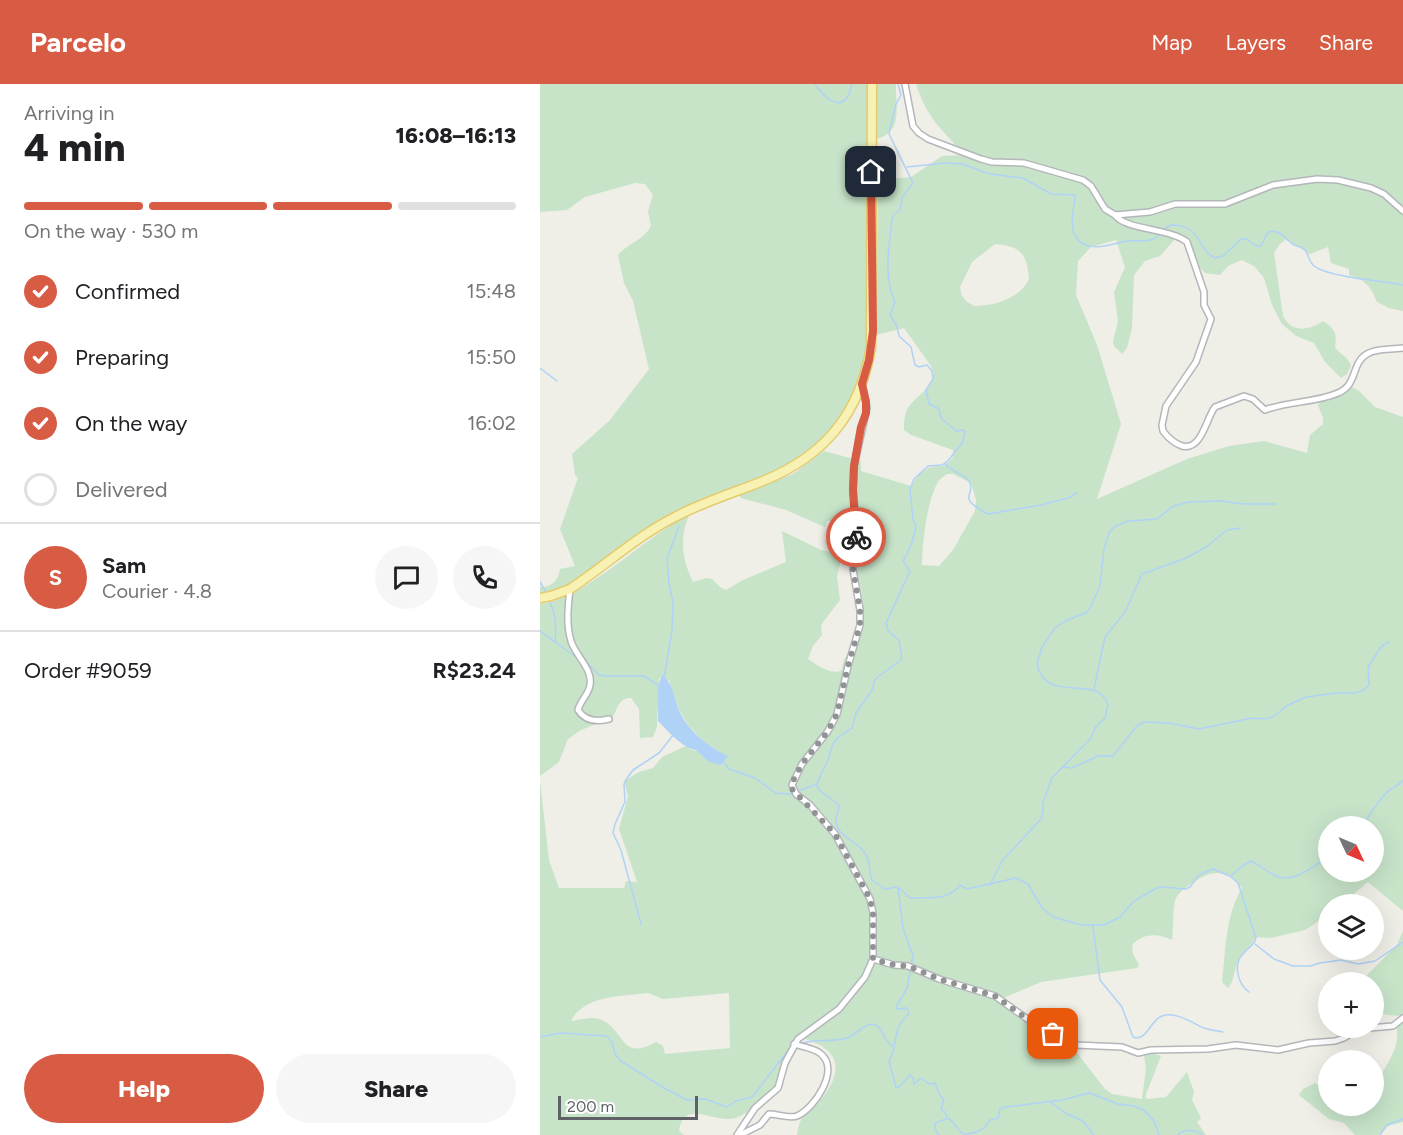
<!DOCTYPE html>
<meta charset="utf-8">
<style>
:root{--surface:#fff;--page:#f6f6f6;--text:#202124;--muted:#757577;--line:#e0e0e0;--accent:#d85b44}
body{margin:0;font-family:Figtree,sans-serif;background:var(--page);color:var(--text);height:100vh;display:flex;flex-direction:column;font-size:22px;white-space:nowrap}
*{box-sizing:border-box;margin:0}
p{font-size:20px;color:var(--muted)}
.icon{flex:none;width:33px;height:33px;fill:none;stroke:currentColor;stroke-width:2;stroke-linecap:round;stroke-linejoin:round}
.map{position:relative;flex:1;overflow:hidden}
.sheet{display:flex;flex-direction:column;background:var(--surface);width:540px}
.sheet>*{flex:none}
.needle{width:39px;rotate:134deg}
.controls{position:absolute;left:778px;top:732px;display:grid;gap:12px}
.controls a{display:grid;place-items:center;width:66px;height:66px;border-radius:50%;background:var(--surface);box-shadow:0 6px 24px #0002;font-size:30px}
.scale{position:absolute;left:18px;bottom:15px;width:140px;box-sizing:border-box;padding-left:6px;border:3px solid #5f6166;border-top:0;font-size:16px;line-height:21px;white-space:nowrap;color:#5f6166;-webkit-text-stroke:4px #fff;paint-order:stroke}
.pin{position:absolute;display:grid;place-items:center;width:51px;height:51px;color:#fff;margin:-26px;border-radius:12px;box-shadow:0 3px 9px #0006}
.courier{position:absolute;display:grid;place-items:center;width:60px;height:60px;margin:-30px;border:4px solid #d85b44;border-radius:50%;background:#fff;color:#222;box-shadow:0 2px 8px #0007}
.overview em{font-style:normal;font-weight:800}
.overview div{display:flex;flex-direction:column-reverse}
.overview{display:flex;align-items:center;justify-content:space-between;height:102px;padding:0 24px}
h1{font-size:39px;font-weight:800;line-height:45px}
.bar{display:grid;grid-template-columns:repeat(4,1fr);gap:9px 6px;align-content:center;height:72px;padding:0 24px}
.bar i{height:8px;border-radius:4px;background:var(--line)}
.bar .current{background:var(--accent)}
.bar p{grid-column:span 4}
.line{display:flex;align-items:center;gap:15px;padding:0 24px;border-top:2px solid var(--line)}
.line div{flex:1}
.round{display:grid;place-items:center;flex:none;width:63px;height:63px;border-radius:32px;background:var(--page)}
ol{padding:0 24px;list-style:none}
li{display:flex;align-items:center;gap:18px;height:66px}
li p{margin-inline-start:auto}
li .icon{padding:6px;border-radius:50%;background:var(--accent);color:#fff;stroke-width:4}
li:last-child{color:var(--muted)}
li i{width:33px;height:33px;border:3px solid var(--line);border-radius:50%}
.action{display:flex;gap:12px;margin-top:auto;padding:12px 24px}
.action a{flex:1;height:69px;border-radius:36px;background:var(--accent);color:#fff;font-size:24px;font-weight:800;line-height:69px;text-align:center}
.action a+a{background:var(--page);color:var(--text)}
header{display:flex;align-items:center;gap:36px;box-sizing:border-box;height:84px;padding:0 30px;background:var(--accent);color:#fff}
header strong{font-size:28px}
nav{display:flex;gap:33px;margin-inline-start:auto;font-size:21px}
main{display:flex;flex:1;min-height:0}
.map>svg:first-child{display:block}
.green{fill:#c7e4c9;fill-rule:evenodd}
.water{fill:#b0d2f7}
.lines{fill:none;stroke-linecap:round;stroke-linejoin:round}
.stream{stroke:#b0d2f7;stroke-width:1.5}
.street-casing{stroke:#b4b6ba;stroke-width:8}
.primary-casing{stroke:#e4cb6c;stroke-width:11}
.street{stroke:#fff;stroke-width:5}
.primary{stroke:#f7f1b4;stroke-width:8}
.done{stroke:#919293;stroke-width:6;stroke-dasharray:0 10.8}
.route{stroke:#d85b44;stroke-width:8}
</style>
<header>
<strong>Parcelo</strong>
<nav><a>Map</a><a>Layers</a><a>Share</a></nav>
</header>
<main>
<section class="sheet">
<div class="overview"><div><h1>4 min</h1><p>Arriving in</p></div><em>16:08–16:13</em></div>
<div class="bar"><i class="current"></i><i class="current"></i><i class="current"></i><i></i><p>On the way · 530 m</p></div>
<ol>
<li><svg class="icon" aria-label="check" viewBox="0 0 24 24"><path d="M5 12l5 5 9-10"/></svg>Confirmed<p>15:48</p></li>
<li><svg class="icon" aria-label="check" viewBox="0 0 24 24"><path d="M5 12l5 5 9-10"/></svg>Preparing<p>15:50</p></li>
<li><svg class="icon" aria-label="check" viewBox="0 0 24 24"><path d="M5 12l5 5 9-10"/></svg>On the way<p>16:02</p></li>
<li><i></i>Delivered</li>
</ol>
<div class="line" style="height:108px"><b class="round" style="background:var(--accent);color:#fff">S</b><div><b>Sam</b><p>Courier · 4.8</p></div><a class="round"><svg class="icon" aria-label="chat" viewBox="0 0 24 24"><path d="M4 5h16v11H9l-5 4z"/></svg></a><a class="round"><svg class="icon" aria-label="phone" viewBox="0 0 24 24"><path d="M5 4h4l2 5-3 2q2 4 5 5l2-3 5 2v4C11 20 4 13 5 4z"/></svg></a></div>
<div class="line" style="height:78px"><div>Order #9059</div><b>R$23.24</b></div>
<div class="action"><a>Help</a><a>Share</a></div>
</section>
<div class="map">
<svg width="863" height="1051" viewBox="0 0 863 1051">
<rect width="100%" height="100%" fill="#efeee7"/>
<g class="green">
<path d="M0,0H330L328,263L322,293L306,331L257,380L163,416L27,504L0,513V503C12,503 18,497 20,485L35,482L20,445L38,394L35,391L32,370L70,336L109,285L93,217L84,199L78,171C88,159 104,156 111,142L108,127L113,111L105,100L95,99L45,113L27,126L0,128Z"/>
<path d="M337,0H356C355,22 364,47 337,55Z"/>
<path d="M376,0H863V227L849,224L837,218C831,202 825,196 809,191V185L791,179L788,163L770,170L746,155L739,161L734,169L743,232C752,249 768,247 783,237C795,245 797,249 795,263C800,271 808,272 811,282L807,290L801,294L785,278L774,259L756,252L742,240L732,221L724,194L714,182L702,176L688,182L680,191L665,189L649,173L644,159L636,154L620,172L605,177L594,191L592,244L587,264L582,270L574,262L573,258L578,237L574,208L585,183L576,156L551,163L538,177L536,211L557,261L581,340L557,415L647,375L689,362L724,357L767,369L770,351L783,340V334L778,321C785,311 801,309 812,303L819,307L835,323L863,333V827L828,798L802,820H789V830L765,846L731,854L716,853L697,879L692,898L688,904L682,898C686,866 685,832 702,804C687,785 673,785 654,798C648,802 640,807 636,814C632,822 634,846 632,856C618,849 603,849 592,861L593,870L599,881L597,884L501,898L461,915L531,961L565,1005L572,1010L602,1015L606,985L604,971L612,969L621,972L605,1013L608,1015L626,1013L647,988L654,1008L652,1016L661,1034L657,1038L666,1051H257C258,1045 259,1038 263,1033C267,1028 273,1024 277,1020C304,990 304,965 261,954L256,958C250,972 246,988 238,1002C231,1014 210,1027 198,1033C178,1043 144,1012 139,1047L144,1051H0V697L9,776L19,804H84L86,797L97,798L79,745L88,712L84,697L99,688L113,684L122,673L146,662L152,666L187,672L166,660L149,642L139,626L129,596L119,594L117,643L113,653L100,654L99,625L91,614C79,614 78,623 73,633L39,647L28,655L19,678L0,692V520C44,516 105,452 149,431C139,455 142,475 153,498L166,494L172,495L180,503L186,506L203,496L246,478L242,447L281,466L297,469L301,475L297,493L300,516L281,541L282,551L273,562L268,575C277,581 292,592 302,586C304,570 308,573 314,561C329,533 322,507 315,477L323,475L321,435L287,437L285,443L246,426L201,414L199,411L253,390L284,367L321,377V387L371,402C381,387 385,382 405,382L413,373V366L371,351L364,346C364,339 364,332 367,326C374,311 401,302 391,282L364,244L336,251L338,96L371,93L402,72L425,71C402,46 387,34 376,0ZM455,160C480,162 487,169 489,195C480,215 454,222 434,222L426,217L421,210L420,203L432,178ZM407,390H413L431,399L436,416L435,427L413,466L399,482L382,481C382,460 387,418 397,400C399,395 403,393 407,390ZM789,742H834V788H789ZM108,909L123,915L189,909L190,964L125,970L123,962L116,958C79,979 86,944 59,935C51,932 39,936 31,937C44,911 83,912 108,909Z"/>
<polygon points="863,847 863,932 846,931 834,924 834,898 825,898 826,892 857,861"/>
<path d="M863,935V1038L848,1042L838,1051H815L804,1039L789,1035L759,1011L763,1005L775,999L789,1005V1022H834C834,1017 833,1011 834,1007C840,986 863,966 856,941Z"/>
</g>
<path class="water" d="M123,591C133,600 134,612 138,624C147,646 167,662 188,672L181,681L169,678L156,666C142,664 128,647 118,637C119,624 114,602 123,591Z"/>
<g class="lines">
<g class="stream">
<path d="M275,0C288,19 306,30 312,0"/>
<path d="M367,83L405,79L422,80L450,90L483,94L511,110L535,111C535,123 527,143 538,156C551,169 572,160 587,157C600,155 611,161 621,149"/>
<path d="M624,145L631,141C663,141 656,165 675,174L683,172L701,155H707L716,162H721L728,148C742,145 744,155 754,161C757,162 761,163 764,165C769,170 768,176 773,181C785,193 844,197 863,201"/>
<polyline points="0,284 17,297"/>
<path d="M405,380C412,388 423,389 429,397C436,407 421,413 435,422C440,425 442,428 448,430L501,421L528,414L537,409"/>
<polyline points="0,498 6,508"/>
<path d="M9,515C15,528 17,543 15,557"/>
<polyline points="0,547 37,574"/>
<polyline points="47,579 58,590 63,592 104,592 118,601"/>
<polyline points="124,594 132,547 133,518 129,500 127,475 139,442"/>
<polyline points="554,605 565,553 585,528 602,490 646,474 666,463 687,446 700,444"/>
<polyline points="184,679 189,685 215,694 236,709 251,710 276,700"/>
<polyline points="522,683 532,684 558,672 573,672 597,642 604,638 629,639 659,645 712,634 725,635 733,633 748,621 766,613 797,609 815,609 824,606 829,601 828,583 841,563 849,558"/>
<path d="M823,742C827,734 843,710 851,705C856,702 859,701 863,696"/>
<path d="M692,791L702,782L711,777C720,781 727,788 736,792C756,800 773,781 789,773"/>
<path d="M450,801L462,777L501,735L503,728V719L512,694L551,654L555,644L565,634L568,620C556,588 506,622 497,580L502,563L515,544L527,536L546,529L550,524L560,502L564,465L569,449L574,443L588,437L617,435L632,423L648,418L680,417L703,420H736"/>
<path d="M357,803L345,805L332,796C328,785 332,780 324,768C316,756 295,752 296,735C297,730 299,726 299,721L279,706L277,701C279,691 286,683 289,673C293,655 296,655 312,644L316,629L332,606L335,595L362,575L359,556L348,547L346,539L370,487L363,477C371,464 373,456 376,442L373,436L370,405L374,395L388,382L402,381L407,378L422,359L425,348L423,346L416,347L401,334L399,325L389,320L386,306L393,295L392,287L387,281L379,283L375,281L371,263L359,252L357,242L350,231L355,218C343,192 349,163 352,136L354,130L360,126L362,114L373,99L349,50L356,20L361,11L358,0"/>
<path d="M358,804L363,844L373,872L367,904L356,923L357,925L367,924L369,929C366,934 361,937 359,942C354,953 356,966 349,977L356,1003L358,1004L370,991L373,994L374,1000L381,994L389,1000L395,999L400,1012L404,1015L401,1025L405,1028L407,1034C415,1037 416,1046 424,1050C434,1050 445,1046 450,1036L458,1034L460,1025L465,1023L522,1016L549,1009L578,1020L594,1022L604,1026L614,1037L619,1051"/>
<path d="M359,804L370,814C388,813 409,817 420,801L427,805L476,794L488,800L502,824L513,833L541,841H564L580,833L594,817L615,805L621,803L646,805L650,803L659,791L673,785L690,792L698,799L716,854C714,861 709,863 704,869C692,880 698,900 709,908"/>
<polyline points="101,840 81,766 73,749 75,740 85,718 84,700 87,694 93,686 119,669 134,650"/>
<path d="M553,842L560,896L582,923L593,953C607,958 610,936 622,932C636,927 652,939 664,944C670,946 676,947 683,948"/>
<polyline points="715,860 734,875 753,882 770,882 780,879 801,876 818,880 835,877 863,858"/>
<polyline points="0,953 21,949 67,952 72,958 75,970 81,977 124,1004 147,1016 165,1015 187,1023 196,1017 212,1013 250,964"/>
<path d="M260,960C276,954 292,959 307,954C316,951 321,942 332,940C345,943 342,956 352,962"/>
<polyline points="510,1018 527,1030 543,1037 554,1051"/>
<polyline points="399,1051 395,1045 395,1039 406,1035"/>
<path d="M638,1051C643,1045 656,1045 662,1051"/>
<polyline points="840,1051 847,1041 863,1035"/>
</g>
<g class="street-casing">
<g id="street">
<polyline points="365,0 373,42 379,49 388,55 441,75 452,78 484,79 543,96 551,102 565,125 575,131 610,128 635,120 685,120 733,101 777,95 798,96 831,104 844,110 863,127"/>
<path d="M575,131C585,146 630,144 647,158L664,208V221L671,235L656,278L626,322L622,341L623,347C628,354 634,359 642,362C662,367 666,334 675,323L704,312L713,315L725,326C748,317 775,319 798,309C818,301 811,279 827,270C837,264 851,266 863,264"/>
<path d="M30,505C28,522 26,541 31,557C35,571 53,585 50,601C49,610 40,617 38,626C45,637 57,638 69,635"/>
<polyline points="333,875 354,881 368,882 399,895 455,912 493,939 535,961 582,963 598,969 611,966 668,965 696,961 738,966 769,959 795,957 804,954 818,945 853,942 863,934"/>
<polyline points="197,1051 215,1024 238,1004 245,979 258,955 299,925 325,893 333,875 333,829 330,815 295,750 270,721 256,710 252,701 262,680 288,647 297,630 308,582 320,541 320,526 313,485 317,446 313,406 314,382 327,324 322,300"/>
<path d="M200,1051L220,1041L229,1030C237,1030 250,1035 257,1032C275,1024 300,986 281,970C275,964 263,963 254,960"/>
</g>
</g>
<g class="primary-casing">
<path id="primary" d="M0,514L11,512L30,505C65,482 97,452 135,433C163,418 193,409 223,397C285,372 320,329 331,263L332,0"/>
</g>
<use href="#street" class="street"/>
<use href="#primary" class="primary"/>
</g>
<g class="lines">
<polyline class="done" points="316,453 313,485 320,526 320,541 308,582 297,630 288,647 262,680 253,697 252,705 295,750 330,815 333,829 333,875 354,881 368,882 399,895 455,912 493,939 513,950"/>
<polyline class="route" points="316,453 313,406 314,382 321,343 326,329 326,318 322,300 329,276 333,247 331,88"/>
</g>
</svg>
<div class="controls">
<a><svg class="needle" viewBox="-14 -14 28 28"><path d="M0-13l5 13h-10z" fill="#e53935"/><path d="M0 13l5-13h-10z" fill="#757577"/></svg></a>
<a><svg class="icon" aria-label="layers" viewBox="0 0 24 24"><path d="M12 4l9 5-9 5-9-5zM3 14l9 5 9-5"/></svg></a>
<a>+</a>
<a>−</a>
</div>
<div class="scale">200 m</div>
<div class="pin" style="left:513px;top:950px;background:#ea580c"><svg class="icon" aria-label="bag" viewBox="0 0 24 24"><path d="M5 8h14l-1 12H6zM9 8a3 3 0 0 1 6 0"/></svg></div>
<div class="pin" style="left:331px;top:88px;background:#1f2937"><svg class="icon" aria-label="home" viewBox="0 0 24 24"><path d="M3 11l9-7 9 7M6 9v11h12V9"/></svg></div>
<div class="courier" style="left:316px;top:453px"><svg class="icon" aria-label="bike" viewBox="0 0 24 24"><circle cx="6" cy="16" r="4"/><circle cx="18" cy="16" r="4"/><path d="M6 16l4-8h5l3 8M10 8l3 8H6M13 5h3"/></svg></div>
</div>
</main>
